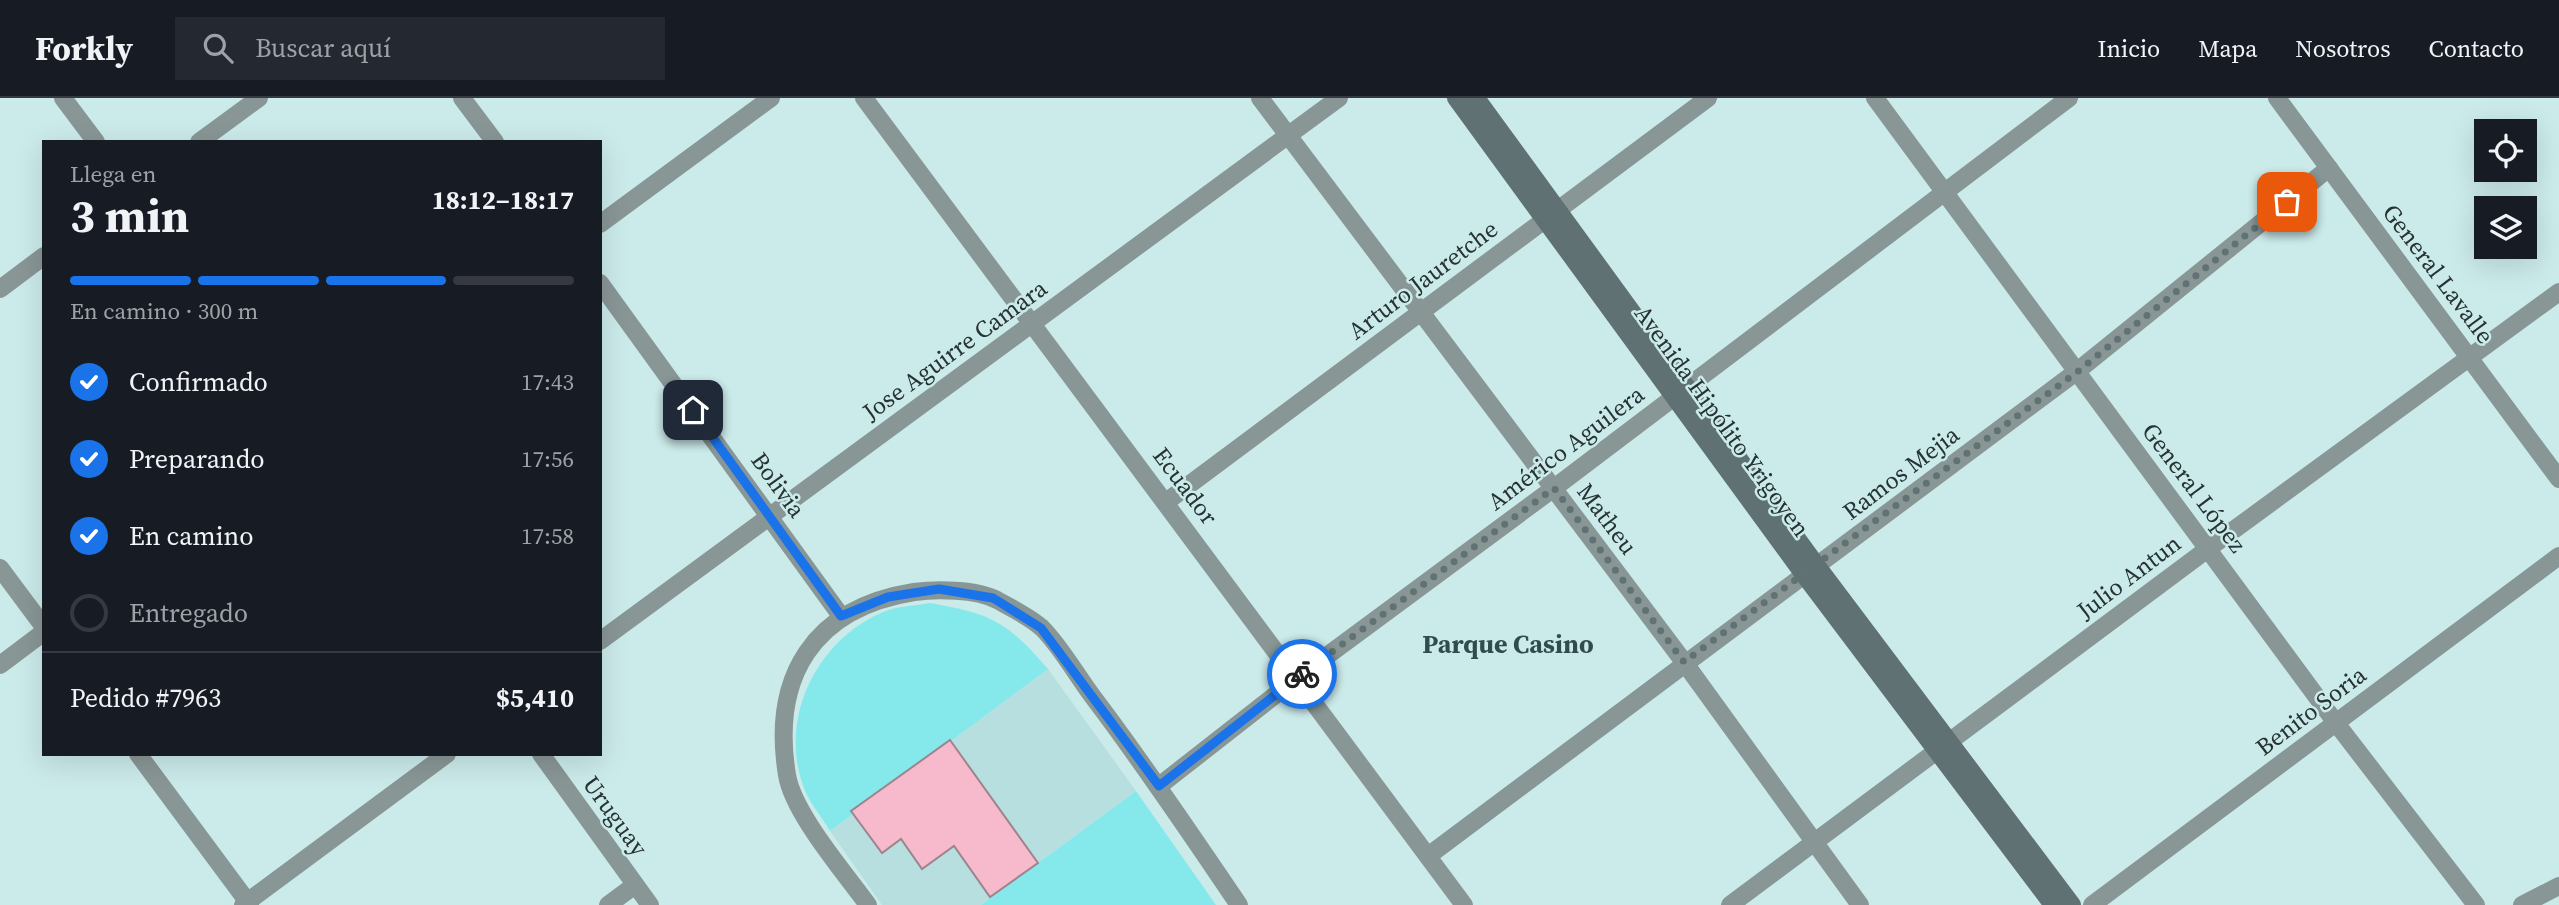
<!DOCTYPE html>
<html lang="es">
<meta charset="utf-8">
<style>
:root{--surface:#171b24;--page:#242831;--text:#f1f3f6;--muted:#9ea1a6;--line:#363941;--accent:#1a73e8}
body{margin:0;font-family:"Source Serif 4",serif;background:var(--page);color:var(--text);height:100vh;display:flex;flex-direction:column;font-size:26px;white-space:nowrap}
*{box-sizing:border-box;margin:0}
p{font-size:23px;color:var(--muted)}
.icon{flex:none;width:38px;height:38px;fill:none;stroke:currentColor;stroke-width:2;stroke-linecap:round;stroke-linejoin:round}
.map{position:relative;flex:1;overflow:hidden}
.side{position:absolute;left:42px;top:42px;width:560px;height:616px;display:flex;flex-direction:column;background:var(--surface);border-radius:0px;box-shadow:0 7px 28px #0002}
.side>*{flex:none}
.controls{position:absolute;left:2474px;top:21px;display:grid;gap:14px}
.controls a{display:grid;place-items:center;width:63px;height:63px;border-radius:0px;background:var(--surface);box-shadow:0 7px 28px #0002;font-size:35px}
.pin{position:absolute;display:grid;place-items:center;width:60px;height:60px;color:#fff;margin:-30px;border-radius:14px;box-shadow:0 4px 10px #0006}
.courier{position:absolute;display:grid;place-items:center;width:70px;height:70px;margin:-35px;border:5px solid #1a73e8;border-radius:50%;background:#fff;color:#222;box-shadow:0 2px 9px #0007}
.summary em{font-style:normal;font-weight:700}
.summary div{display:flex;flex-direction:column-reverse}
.summary{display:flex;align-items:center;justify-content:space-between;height:119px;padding:0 28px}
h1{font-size:46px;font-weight:700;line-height:52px}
.bar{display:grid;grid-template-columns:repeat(4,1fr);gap:10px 7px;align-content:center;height:84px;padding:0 28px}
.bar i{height:9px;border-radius:5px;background:var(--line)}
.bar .on{background:var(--accent)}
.bar p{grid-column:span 4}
.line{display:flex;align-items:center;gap:18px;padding:0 28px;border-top:2px solid var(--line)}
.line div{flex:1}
ol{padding:0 28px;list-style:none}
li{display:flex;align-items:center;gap:21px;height:77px}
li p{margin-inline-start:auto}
li .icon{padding:7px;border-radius:50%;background:var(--accent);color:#fff;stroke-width:4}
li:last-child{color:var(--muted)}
li i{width:38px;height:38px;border:4px solid var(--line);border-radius:50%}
header{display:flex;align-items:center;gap:42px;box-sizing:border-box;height:98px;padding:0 35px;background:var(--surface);border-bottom:2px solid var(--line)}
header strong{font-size:33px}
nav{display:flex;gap:38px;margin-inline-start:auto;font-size:24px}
.search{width:490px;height:63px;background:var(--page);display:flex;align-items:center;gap:18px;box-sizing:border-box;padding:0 24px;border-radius:0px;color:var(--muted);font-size:26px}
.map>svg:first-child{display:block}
.built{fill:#b8dfe0}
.green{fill:#85e9ec}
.building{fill:#f7b9cc;stroke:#9d858c;stroke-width:2}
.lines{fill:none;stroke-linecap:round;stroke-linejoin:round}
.street{stroke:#899696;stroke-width:18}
.secondary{stroke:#5f7172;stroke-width:18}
.done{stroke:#607273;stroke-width:7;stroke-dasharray:0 12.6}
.route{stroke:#1a73e8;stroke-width:9}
.labels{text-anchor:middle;stroke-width:5;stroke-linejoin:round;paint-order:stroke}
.street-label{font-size:24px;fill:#273233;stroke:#cbeaea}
.neighbourhood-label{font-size:26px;font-weight:bold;fill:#324c4d;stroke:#cbeaea}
</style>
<header>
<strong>Forkly</strong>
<div class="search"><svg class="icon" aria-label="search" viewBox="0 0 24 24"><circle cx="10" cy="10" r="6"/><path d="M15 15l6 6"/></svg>Buscar aquí</div>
<nav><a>Inicio</a><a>Mapa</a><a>Nosotros</a><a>Contacto</a></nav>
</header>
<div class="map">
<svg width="2559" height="807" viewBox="0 0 2559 807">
<rect width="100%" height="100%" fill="#cbeaea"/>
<polygon class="built" points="1048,571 1136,693 981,807 882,807 830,733"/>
<g class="green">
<path d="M930,505C993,516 1007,524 1048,571L830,733C823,721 813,709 807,697C775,627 814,543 883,514C897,508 915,508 930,505Z"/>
<polygon points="1136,693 1216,807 981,807"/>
</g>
<polygon class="building" points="950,642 1038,765 990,799 954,748 922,771 901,741 882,755 851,713"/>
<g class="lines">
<g class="street">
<polyline points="63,0 96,44"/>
<polyline points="462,0 495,44"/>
<polyline points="864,0 1464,807"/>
<polyline points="1260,0 1684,564 1860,807"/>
<polyline points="1875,0 2336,625 2476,807"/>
<polyline points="2277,0 2559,381"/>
<polyline points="199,44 259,0"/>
<polyline points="600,126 771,0"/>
<polyline points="600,185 841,518"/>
<polyline points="0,191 44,158"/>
<polyline points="1166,404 1708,0"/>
<polyline points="0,470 44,529"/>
<polyline points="600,543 1339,0"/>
<polyline points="0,567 44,534"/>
<polyline points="138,656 250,807"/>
<polyline points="541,656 650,807"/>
<polyline points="1159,688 1297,580 1554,390 2069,0"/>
<polyline points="1428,758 2076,274 2329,70"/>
<polyline points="243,807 447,656"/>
<polyline points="608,807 635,787"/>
<path d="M868,807C845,775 793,715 787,677C771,579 813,510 914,494C936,491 976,491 997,502C1011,510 1030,519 1042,530C1062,550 1078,580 1096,603C1146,669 1192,738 1239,807"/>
<polyline points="1730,807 2209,450 2559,194"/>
<polyline points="2092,807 2559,458"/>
<polyline points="2522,807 2559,788"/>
</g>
<g class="secondary">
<polyline points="1456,0 1805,478 2053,807"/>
<polyline points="1476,0 1817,468 2072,807"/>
</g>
</g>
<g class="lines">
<polyline class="done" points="1302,576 1554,390 1684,564 2077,274 2287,104"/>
<polyline class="route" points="693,312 841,518 888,499 939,491 993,500 1041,530 1159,688 1302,576"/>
</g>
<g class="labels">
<g class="street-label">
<text transform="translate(2438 176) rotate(53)" y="8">General Lavalle</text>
<text transform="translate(1423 182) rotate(-37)" y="8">Arturo Jauretche</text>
<text transform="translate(955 252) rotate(-36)" y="8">Jose Aguirre Camara</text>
<text transform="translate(1722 323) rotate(54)" y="8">Avenida Hipólito Yrigoyen</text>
<text transform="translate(1566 350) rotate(-37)" y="8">Américo Aguilera</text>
<text transform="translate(1901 375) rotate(-37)" y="8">Ramos Mejia</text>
<text transform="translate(778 387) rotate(54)" y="8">Bolivia</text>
<text transform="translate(1185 388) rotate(53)" y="8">Ecuador</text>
<text transform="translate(2194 390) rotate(53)" y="8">General López</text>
<text transform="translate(1607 421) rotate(53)" y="8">Matheu</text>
<text transform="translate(2129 479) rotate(-37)" y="8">Julio Antun</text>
<text transform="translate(2311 613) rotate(-37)" y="8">Benito Soria</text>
<text transform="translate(615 718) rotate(54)" y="8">Uruguay</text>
</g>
<g class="neighbourhood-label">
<text x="1508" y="555">Parque Casino</text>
</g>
</g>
</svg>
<div class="controls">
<a><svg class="icon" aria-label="locate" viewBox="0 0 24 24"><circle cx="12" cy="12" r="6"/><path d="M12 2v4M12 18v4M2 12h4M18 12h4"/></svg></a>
<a><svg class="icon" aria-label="layers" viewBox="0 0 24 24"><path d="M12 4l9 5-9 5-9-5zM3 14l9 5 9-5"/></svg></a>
</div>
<div class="pin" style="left:2287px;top:104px;background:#ea580c"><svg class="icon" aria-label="bag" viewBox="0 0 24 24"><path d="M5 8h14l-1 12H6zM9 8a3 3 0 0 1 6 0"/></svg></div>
<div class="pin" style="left:693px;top:312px;background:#1f2937"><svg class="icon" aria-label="home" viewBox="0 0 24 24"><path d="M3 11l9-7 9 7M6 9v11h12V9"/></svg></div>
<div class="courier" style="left:1302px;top:576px"><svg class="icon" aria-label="bike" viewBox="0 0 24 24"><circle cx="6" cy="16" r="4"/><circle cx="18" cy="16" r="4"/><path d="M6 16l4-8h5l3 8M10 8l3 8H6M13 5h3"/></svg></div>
<section class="side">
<div class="summary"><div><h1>3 min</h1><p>Llega en</p></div><em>18:12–18:17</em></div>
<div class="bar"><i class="on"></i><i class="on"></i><i class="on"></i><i></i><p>En camino · 300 m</p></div>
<ol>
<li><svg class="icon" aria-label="check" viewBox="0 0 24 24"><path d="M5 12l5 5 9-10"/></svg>Confirmado<p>17:43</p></li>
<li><svg class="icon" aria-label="check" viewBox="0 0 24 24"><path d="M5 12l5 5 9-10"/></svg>Preparando<p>17:56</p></li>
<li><svg class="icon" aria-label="check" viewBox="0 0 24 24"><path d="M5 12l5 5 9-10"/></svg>En camino<p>17:58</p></li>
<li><i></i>Entregado</li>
</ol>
<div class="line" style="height:91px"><div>Pedido #7963</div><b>$5,410</b></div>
</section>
</div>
